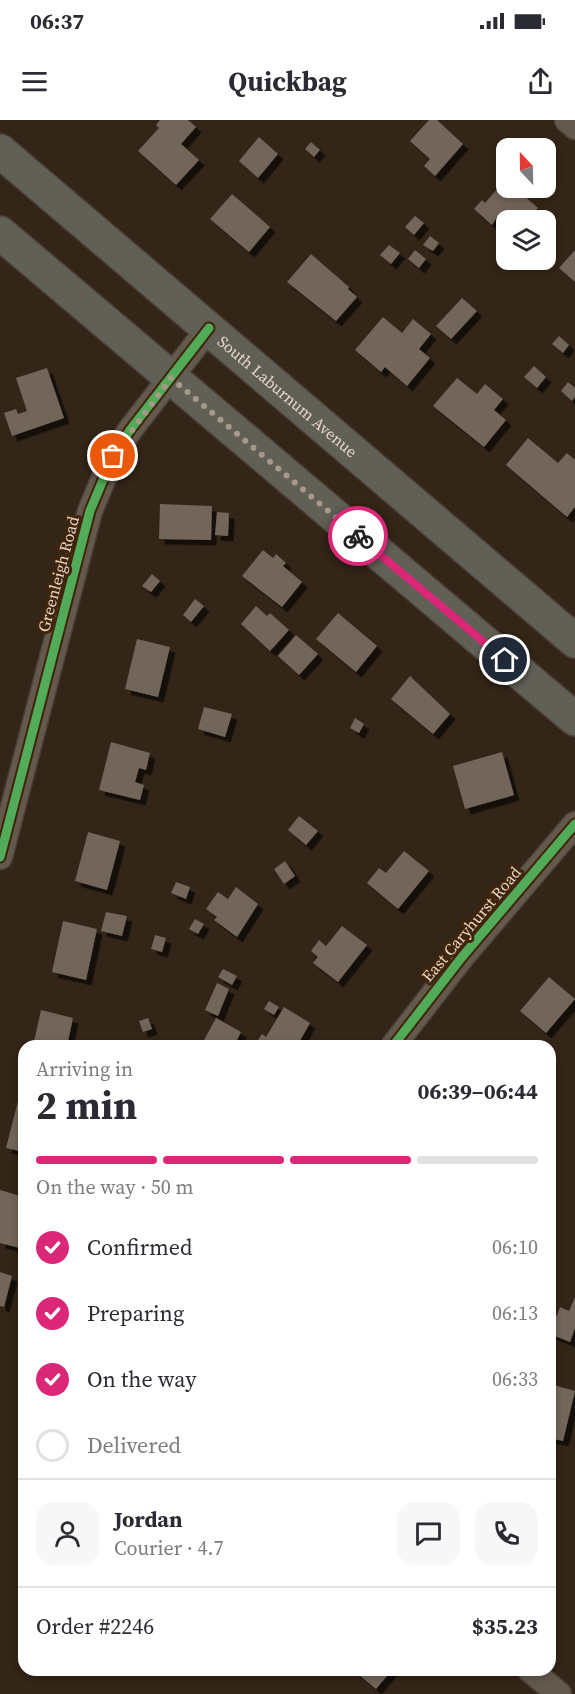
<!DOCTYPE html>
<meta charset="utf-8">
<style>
:root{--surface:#fff;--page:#f7f7f7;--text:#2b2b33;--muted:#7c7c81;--line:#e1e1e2;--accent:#db2777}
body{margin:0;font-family:"Source Serif 4",serif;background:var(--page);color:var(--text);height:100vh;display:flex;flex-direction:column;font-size:22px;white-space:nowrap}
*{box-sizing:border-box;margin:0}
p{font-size:20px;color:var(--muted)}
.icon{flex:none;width:33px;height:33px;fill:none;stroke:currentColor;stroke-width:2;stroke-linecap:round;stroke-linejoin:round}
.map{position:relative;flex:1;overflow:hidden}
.side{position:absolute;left:18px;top:920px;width:538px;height:636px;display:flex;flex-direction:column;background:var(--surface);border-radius:18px;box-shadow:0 3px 9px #0003}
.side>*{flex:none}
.needle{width:39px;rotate:338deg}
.fabs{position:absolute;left:496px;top:18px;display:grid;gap:12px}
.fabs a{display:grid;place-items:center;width:60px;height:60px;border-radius:12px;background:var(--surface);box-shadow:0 3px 9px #0003;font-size:30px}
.pin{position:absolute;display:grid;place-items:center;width:51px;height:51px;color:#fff;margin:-26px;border:3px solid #fff;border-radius:50%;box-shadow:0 2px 6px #0007}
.courier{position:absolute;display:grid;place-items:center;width:60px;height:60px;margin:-30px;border:4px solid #db2777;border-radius:50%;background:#fff;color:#222;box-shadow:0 2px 8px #0007}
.head em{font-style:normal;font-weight:700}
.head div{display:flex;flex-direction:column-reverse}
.head{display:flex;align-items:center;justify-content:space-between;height:102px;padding:0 18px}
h1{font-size:39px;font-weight:700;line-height:45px}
.bar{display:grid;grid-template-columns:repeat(4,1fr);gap:9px 6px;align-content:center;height:72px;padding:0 18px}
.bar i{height:8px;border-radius:4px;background:var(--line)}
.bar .active{background:var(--accent)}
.bar p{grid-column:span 4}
.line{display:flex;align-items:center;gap:15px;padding:0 18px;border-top:2px solid var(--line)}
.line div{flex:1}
.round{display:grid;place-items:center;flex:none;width:63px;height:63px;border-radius:18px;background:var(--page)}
ol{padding:0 18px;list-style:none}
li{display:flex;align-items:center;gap:18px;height:66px}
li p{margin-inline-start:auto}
li .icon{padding:6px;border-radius:50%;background:var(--accent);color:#fff;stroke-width:4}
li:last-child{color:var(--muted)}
li i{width:33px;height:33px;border:3px solid var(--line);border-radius:50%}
.status{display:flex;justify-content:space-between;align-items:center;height:42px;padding:0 30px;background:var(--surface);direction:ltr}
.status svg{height:16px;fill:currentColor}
header{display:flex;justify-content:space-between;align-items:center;height:78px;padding:0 18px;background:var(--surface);font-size:27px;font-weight:700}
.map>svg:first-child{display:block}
.building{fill:#72655a;filter:url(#shadow)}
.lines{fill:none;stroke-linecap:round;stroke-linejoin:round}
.minor-casing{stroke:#4b3f35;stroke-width:27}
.primary-casing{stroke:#4b3f35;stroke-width:36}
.minor{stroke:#64594d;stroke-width:24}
.primary{stroke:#616057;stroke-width:33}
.cycleway-casing{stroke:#3f250b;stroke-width:13}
.cycleway{stroke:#51ab58;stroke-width:9}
.done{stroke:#a89889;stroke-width:6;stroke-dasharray:0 10.8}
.route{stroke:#db2777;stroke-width:8}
.labels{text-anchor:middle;stroke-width:6;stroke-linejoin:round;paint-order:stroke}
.street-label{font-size:16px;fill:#e7d6c7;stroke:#3f250b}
</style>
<div class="status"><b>06:37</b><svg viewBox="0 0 49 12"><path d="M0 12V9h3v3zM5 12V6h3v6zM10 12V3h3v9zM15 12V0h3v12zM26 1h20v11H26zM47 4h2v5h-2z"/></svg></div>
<header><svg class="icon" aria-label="menu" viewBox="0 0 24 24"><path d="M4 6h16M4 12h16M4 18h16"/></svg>Quickbag<svg class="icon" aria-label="share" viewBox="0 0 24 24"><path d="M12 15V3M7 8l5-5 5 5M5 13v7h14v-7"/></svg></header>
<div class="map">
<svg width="575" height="1574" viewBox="0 0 575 1574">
<defs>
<filter id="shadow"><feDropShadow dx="5.5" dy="5.5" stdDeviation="0" flood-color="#0009"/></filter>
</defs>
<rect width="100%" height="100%" fill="#332517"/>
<g class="building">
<polygon points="160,0 188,0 196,7 181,24 199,40 176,65 138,31 159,8 156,5"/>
<polygon points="429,0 437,0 463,24 435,56 424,46 430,39 410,21"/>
<polygon points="259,17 278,34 258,58 239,41"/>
<polygon points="311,22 320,30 314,37 305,29"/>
<polygon points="505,60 507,68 515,68 538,88 527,100 507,100 507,106 497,97 492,105 474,89 482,80 485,83"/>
<polygon points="232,74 270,107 249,132 210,99"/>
<polygon points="415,96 424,103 414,115 405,107"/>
<polygon points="430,116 439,123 433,131 423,125"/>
<polygon points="389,125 400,133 391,144 380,135"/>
<polygon points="415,130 426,139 419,148 408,139"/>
<polygon points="575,130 575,162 559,148"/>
<polygon points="311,134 349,167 348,169 357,177 336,201 287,162"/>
<polygon points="462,178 477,191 451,219 436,206"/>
<polygon points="383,197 402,213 413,199 431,214 419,229 430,238 407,266 385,247 381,252 355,230"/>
<polygon points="559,216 569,225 563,233 552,224"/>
<polygon points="534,246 546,257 537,268 524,257"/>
<polygon points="47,248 64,298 12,316 4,293 16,289 18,294 27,291 16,258"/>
<polygon points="457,258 477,274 485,264 503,279 494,290 506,300 484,327 433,286"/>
<polygon points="568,262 575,268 575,277 572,281 561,271"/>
<polygon points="528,318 558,343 567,333 575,340 575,387 567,397 506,345"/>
<polygon points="160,384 212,386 211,420 159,419"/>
<polygon points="217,392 229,393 228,416 215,415"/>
<polygon points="263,430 273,438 276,434 286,443 283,446 302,462 282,487 242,456"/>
<polygon points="152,454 160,461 151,472 142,466"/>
<polygon points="195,479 204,486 191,502 183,495"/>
<polygon points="256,486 267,496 270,493 289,510 270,531 241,504"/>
<polygon points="338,493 377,526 356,552 316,519"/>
<polygon points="296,515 318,534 299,555 278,536"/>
<polygon points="137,519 170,527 158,577 125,569"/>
<polygon points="410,556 450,594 433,614 391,579"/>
<polygon points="204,587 232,594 225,617 198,609"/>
<polygon points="355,598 364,604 359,613 350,608"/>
<polygon points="111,622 150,633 146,650 139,648 135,662 144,665 140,680 99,670"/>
<polygon points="502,632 514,675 465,689 453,646"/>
<polygon points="299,696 318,711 306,725 288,710"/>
<polygon points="88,712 120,721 107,770 75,761"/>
<polygon points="404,731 429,751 398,789 367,763 379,748 386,753"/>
<polygon points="285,741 295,756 284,764 274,749"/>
<polygon points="176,762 190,767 186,779 171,773"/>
<polygon points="236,767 258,784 237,817 214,800 217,797 206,789 218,772 228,779"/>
<polygon points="106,792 127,796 122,816 101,811"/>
<polygon points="195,799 204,804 198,814 189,809"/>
<polygon points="63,801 97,809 86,860 52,852"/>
<polygon points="342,806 367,825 338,862 313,843 318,837 311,831 319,820 326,826"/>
<polygon points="155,815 166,818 162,832 151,829"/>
<polygon points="223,849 237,856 232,865 218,857"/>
<polygon points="549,857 575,879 546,913 520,891"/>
<polygon points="217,863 229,869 218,896 205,890"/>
<polygon points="269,881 279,887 274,895 264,889"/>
<polygon points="284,887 310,903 297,926 254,926 262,914 266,917"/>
<polygon points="41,890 73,898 67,926 33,926"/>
<polygon points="148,898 152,909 143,912 139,901"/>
<polygon points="216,898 241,912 234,926 213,926 204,920"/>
<polygon points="18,981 24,983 24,1032 6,1028"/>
<polygon points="0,1070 24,1077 24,1129 0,1123"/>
<polygon points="0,1152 12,1156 4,1187 0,1186"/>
<polygon points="575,1177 575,1208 570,1222 550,1214 550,1194 557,1196 560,1187 569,1191"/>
<polygon points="550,1264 575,1271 563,1321 550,1318"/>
<polygon points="353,1550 392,1550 376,1569"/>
</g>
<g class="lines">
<g class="minor-casing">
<g id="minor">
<polyline points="567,0 575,7"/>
<polyline points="0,737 90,391 113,336 130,310 209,208"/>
<polyline points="393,926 462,837 575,704"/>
<polyline points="530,1550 559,1574"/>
</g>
</g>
<g class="primary-casing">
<g id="primary">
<path id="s1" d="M0,31L575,521"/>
<polyline points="0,113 575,599"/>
</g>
</g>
<use href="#minor" class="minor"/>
<use href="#primary" class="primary"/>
<g class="cycleway-casing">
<g id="cycleway">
<polyline points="0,737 90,391 113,336 130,310 209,208"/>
<polyline points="393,926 462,837 575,704"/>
</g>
</g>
<use href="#cycleway" class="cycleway"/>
</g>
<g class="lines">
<polyline class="done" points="113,336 171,258 358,416"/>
<polyline class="route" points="358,416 505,540"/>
</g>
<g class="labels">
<g class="street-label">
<text dy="6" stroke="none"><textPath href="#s1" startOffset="378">South Laburnum Avenue</textPath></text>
<text transform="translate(58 454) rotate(-75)" y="6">Greenleigh Road</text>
<text transform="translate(471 804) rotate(-50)" y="6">East Caryhurst Road</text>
</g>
</g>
</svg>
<div class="fabs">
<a><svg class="needle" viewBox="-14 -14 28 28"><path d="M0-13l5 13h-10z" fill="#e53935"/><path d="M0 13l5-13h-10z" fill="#7c7c81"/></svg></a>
<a><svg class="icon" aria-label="layers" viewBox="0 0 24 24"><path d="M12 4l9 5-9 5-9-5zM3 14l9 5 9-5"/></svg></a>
</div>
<div class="pin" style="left:113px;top:336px;background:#ea580c"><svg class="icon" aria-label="bag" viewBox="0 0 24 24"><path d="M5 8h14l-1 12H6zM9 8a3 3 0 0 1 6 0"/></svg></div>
<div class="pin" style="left:505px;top:540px;background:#1f2937"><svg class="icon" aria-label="home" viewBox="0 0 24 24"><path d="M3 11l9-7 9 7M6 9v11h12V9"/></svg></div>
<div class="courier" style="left:358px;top:416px"><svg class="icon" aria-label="bike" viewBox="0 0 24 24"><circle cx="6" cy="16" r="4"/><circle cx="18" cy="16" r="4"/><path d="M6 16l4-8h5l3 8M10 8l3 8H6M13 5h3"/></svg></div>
<section class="side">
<div class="head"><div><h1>2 min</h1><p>Arriving in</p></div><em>06:39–06:44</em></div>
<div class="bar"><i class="active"></i><i class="active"></i><i class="active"></i><i></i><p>On the way · 50 m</p></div>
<ol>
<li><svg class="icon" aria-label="check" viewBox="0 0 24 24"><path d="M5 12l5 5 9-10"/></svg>Confirmed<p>06:10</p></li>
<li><svg class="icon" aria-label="check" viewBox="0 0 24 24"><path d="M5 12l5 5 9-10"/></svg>Preparing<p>06:13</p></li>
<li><svg class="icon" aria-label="check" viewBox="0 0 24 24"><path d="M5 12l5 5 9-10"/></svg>On the way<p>06:33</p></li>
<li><i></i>Delivered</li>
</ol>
<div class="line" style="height:108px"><a class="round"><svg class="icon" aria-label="person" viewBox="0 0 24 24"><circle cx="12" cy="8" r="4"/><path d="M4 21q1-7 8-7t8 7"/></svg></a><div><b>Jordan</b><p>Courier · 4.7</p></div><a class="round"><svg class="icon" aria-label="chat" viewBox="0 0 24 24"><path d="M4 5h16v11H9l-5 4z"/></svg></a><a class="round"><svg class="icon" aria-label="phone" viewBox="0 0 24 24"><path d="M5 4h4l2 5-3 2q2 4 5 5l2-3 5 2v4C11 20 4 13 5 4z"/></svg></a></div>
<div class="line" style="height:78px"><div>Order #2246</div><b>$35.23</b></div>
</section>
</div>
